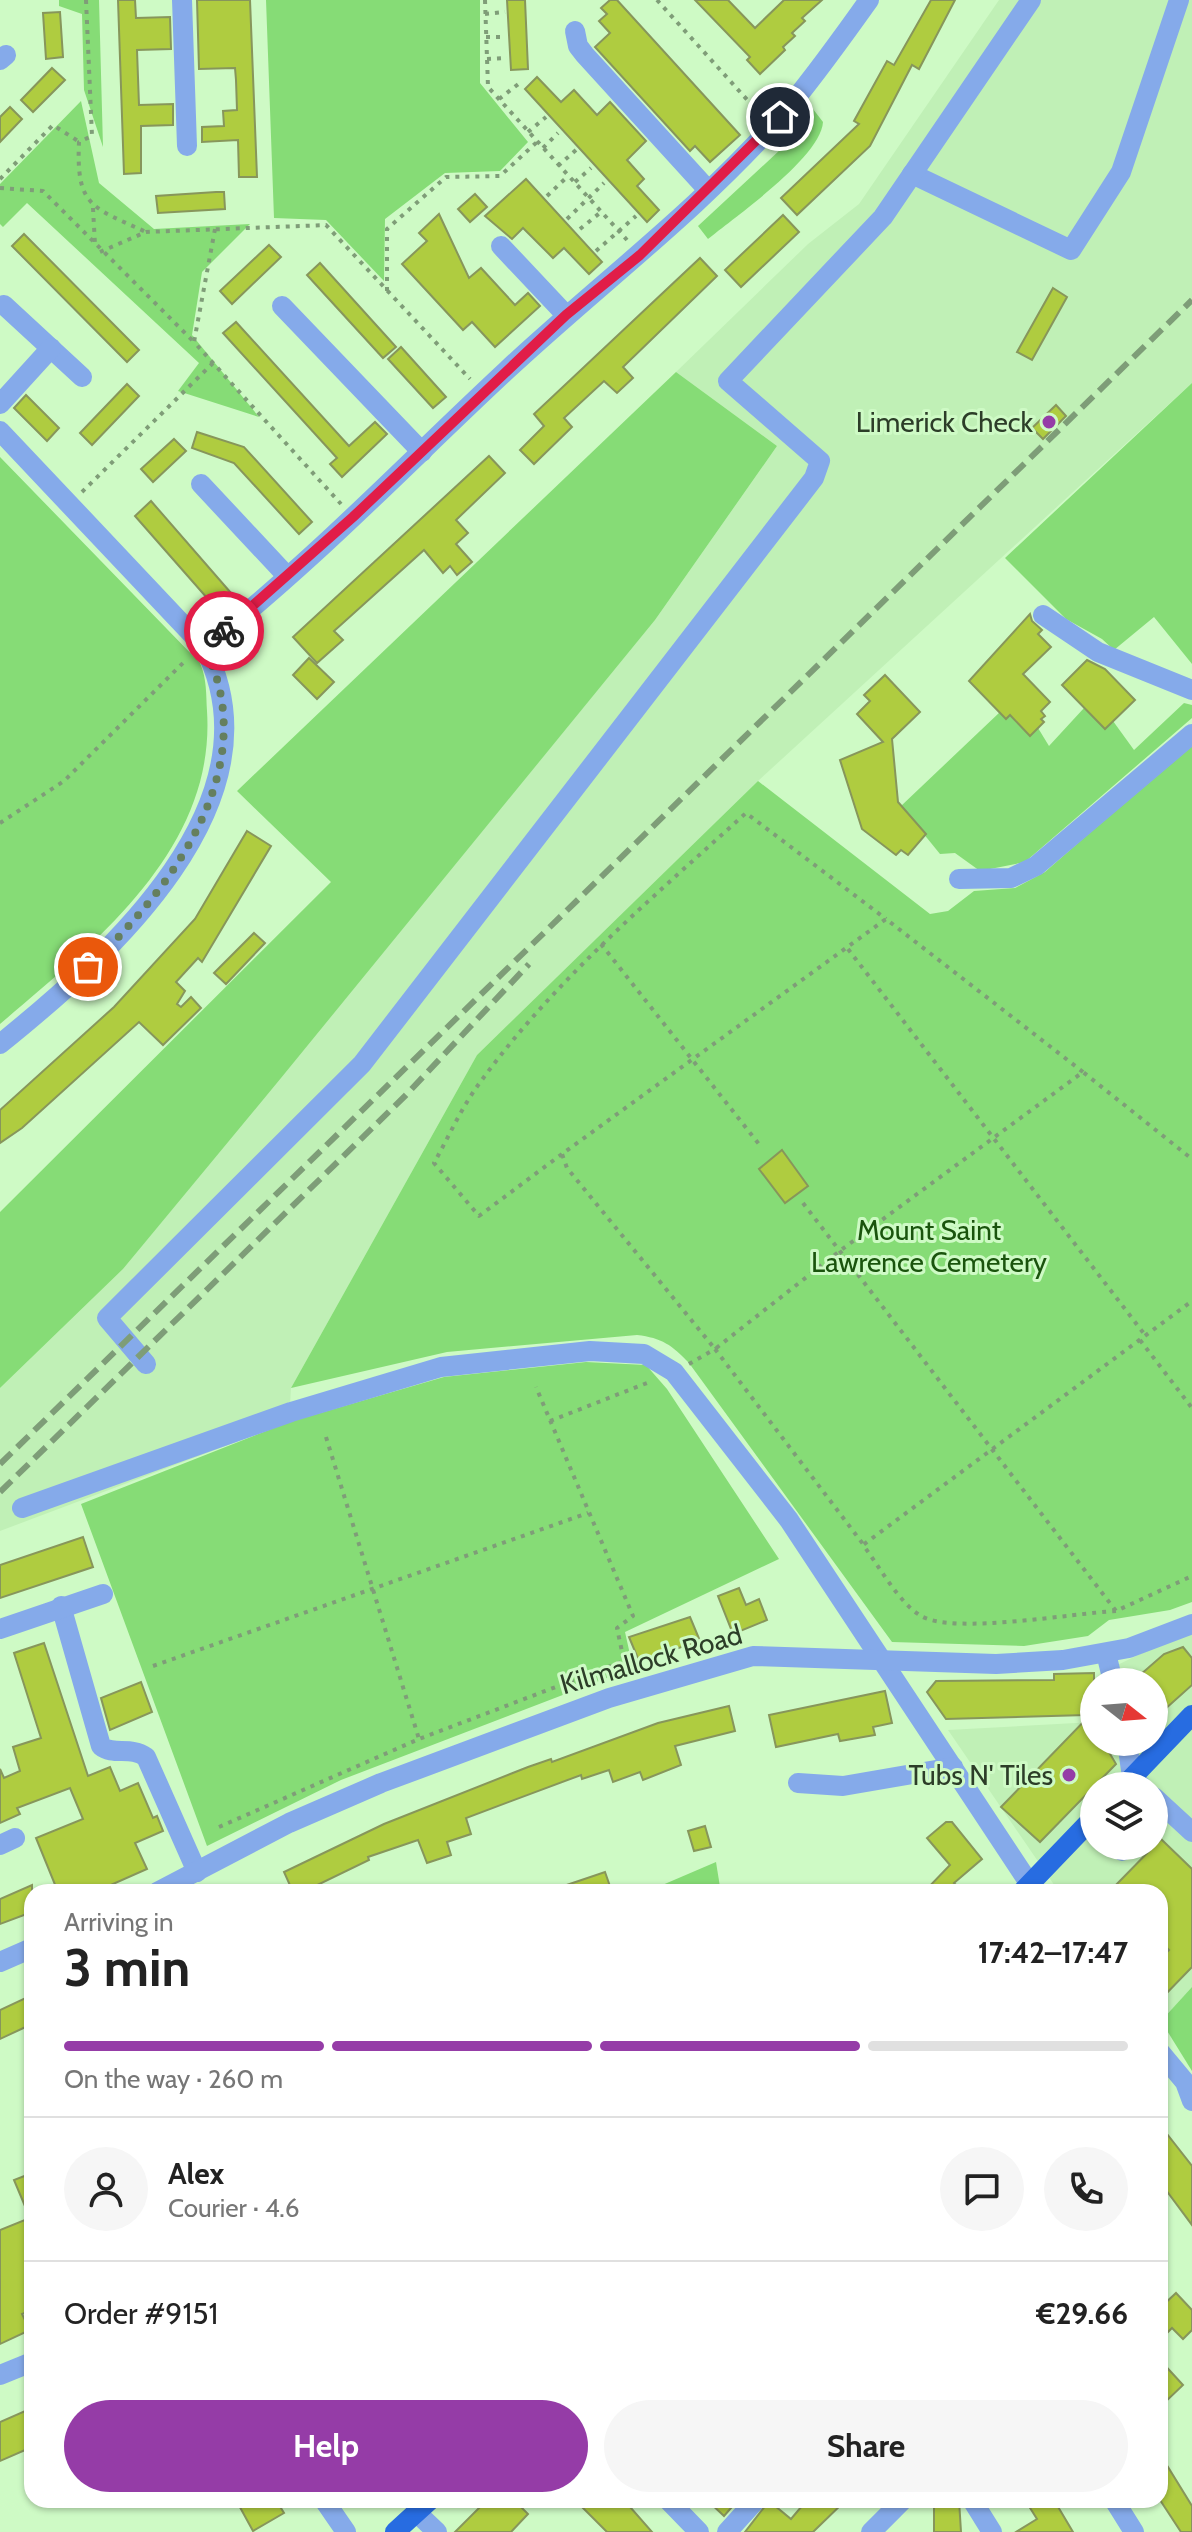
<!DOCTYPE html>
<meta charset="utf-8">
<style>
:root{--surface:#fff;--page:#f6f6f6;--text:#222;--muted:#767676;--line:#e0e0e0;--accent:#953ca7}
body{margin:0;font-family:Cabin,sans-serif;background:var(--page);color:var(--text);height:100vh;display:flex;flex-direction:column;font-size:30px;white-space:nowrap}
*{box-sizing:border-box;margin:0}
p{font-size:26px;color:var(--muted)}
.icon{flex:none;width:44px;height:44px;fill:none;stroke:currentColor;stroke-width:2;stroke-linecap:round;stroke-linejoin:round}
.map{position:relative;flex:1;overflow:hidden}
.panel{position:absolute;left:24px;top:1884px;width:1144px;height:624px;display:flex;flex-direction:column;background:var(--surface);border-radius:24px;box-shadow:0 2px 6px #0004}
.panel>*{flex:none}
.needle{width:52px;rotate:107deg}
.buttons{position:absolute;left:1080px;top:1668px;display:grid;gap:16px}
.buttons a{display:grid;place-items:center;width:88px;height:88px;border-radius:50%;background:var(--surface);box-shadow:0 2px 6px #0004;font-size:40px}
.pin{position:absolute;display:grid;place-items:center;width:68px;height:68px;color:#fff;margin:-34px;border:4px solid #fff;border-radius:50%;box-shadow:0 2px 8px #0007}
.courier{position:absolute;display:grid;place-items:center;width:80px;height:80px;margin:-40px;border:6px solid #e11d48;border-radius:50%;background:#fff;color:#222;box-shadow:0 2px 10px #0007}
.summary em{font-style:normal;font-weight:800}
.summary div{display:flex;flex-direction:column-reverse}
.summary{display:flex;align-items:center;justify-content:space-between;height:136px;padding:0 40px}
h1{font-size:52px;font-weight:800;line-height:60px}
.bar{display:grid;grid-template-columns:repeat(4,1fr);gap:12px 8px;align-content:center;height:96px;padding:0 40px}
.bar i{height:10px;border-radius:6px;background:var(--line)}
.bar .selected{background:var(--accent)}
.bar p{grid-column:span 4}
.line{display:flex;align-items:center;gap:20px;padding:0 40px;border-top:2px solid var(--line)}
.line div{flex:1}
.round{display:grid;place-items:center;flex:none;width:84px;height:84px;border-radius:42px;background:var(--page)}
.primary-button{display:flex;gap:16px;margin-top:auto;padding:16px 40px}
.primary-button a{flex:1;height:92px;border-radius:48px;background:var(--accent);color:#fff;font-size:32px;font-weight:800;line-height:92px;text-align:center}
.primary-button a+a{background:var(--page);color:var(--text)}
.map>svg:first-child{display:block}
.built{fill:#c0f0b6;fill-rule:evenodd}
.green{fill:#86dc76}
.building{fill:#afcc40;stroke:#87965b;stroke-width:2}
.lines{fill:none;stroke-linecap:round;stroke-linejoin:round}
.path{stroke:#7f9d78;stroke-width:4;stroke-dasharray:4 6;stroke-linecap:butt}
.minor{stroke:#85aaea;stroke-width:20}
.major{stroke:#276ce1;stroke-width:20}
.rail{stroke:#7e9d78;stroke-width:6;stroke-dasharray:16 8;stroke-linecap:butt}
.done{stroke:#657f5f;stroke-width:8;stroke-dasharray:0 14.4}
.route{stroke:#e11d48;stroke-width:10}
.poi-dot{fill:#953ca7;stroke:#cefac5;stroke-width:3}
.labels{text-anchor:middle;stroke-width:6;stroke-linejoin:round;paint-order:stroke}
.poi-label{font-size:28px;fill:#2c3d28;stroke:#cefac5;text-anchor:end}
.park-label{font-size:28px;fill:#1a540d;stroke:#cefac5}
.street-label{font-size:28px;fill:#2c3d28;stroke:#cefac5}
</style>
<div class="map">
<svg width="1192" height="2532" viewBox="0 0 1192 2532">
<rect width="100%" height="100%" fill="#cefac5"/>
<g class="built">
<polygon points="999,0 1192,0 1192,383 758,781 477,1055 291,1388 289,1422 0,1531 0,1388 123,1269 655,620 777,446 676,372 808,244 859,204"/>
<path d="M1192,1629V1987L1161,2021L1160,1892H1059L948,1730L1094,1722V1742H1154V1682H1108L1109,1669ZM1094,1786H1154V1846H1094Z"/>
</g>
<g class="green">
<polygon points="59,0 99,0 103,147 84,90 82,14 59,6"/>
<polygon points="266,0 480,0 480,83 528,142 500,171 445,173 385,219 384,281 326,220 274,218"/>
<polygon points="81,101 99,183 154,229 250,224 202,272 192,335 259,417 178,391 199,363 27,203 3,227 0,224 0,184"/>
<path d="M813,109L823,122C821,157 736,216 708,239L698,226L781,149Z"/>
<polygon points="676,372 777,446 655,620 281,1078 123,1269 0,1388 0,1212 331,882 237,791"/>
<polygon points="1192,383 1192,664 1154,617 1114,650 1102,639 1066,619 1005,558"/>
<path d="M0,457L200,663C207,679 206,695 207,711C216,849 95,943 0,1024Z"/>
<polygon points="1184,703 1192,705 1192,718 1025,862 980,871 955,853 940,854 901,806 1000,712 1006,718 1010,715 1030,736 1038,728 1049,746 1084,708 1105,729 1113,721 1134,750"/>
<path d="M1192,743V1602L1170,1610L1109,1620L1088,1636L1024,1646L892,1642L689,1363C672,1345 662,1338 637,1335L447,1352L291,1388L477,1055L758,781L930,914L948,911L974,891L1015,888L1045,872Z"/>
<polygon points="586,1362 646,1365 667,1389 779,1559 625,1632 633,1668 341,1780 207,1846 81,1504 289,1422 444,1377"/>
<polygon points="716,1862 720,1887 717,1892 646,1892"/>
<polygon points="1192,1987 1192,2071 1161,2021"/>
</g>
<g class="building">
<polygon points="118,0 135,0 136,18 170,17 171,49 137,50 139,105 173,104 173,125 141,126 141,173 124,174"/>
<polygon points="197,0 250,0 257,177 239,177 238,140 202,142 202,127 224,126 223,111 237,110 236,80 235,68 199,69"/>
<polygon points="507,0 525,0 528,69 511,70"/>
<polygon points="610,0 617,0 740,135 710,162 695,146 690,151 595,47 610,33 599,21 607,14 601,8"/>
<polygon points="695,0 728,0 755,28 784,0 822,0 802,18 805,21 792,33 795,36 783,47 785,50 760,74 747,60 750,57"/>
<polygon points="931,0 955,0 919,69 912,65 870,146 797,215 781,198 859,124 854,121 887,61 894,65"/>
<polygon points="60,12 63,57 46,59 43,13"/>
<polygon points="52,68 65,80 33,112 21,100"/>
<polygon points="537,77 561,102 574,90 597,115 610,102 646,141 627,160 644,179 637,186 659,210 647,222 525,89"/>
<polygon points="10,107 22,119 0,142 0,117"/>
<polygon points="526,179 602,262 589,274 564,248 553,258 523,228 512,239 485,216"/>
<polygon points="216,192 224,192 225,209 158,213 156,196"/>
<polygon points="475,194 487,207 470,222 458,209"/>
<polygon points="439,214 469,278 481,268 515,305 528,293 540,306 495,347 472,322 463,330 402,264 427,241 419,233"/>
<polygon points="783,215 799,232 741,287 725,270"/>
<polygon points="24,234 139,350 127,362 12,246"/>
<polygon points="269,245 281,257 232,304 220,291"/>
<polygon points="700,258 717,276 623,367 633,378 617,393 604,381 564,418 572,427 534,464 520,450 544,426 534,414"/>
<polygon points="320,263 396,347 383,358 307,275"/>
<polygon points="1053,288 1067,297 1032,360 1017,352"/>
<polygon points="236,322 349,446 375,422 387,434 342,477 330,464 337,458 223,333"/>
<polygon points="401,347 446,397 433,408 388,359"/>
<polygon points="127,384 139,396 92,445 80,433"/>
<polygon points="26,395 59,428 47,441 14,408"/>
<polygon points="1056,405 1066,416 1043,439 1032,428"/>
<polygon points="197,432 244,447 312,522 299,534 234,463 192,448"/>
<polygon points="174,439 186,451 153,482 141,469"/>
<polygon points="489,456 505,473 456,520 468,533 456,544 472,562 457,575 450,566 443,573 424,550 334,631 343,640 317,663 293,637"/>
<polygon points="151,501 231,593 215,607 135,516"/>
<polygon points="1030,614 1032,621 1042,630 1038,634 1051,647 1023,674 1050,702 1041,711 1045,716 1041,719 1044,722 1030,736 1010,715 1006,719 969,681"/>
<polygon points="309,658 334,682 317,699 293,675"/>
<polygon points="1087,660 1105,669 1135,700 1105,729 1062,685"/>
<polygon points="885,675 920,712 892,739 898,802 926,834 908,855 901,850 896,855 862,829 840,760 883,742 857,714 870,701 864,695"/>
<polygon points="247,831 271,846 202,962 198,958 176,982 185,991 177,1004 181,1007 191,997 201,1008 163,1045 139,1022 22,1128 0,1143 0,1110 114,1007 195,919"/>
<polygon points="254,933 265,943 226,984 214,973"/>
<polygon points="782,1150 808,1186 785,1203 759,1169"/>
<polygon points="83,1537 93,1567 0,1598 0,1565"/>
<polygon points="739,1588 746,1605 759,1599 767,1620 733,1634 718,1596"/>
<polygon points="690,1617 700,1641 639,1661 629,1637"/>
<polygon points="44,1643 88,1776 110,1767 120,1791 138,1783 153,1818 157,1816 163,1831 135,1843 147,1869 95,1892 58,1892 36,1838 83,1819 70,1788 17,1808 20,1814 0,1823 0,1769 4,1778 20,1771 13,1747 41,1738 14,1653"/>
<polygon points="1183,1647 1192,1658 1192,1685 1154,1719 1154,1682 1132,1682 1164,1654"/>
<polygon points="1094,1673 1094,1691 1086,1693 1086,1715 946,1719 927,1692 936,1681 1054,1680 1054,1674"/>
<polygon points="141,1682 152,1712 110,1730 101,1698"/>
<polygon points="885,1691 892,1723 873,1727 875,1735 840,1741 838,1734 776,1747 769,1715"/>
<polygon points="729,1706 735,1731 675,1746 681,1765 643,1780 640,1772 613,1782 609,1770 582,1779 581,1775 466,1818 471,1834 447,1842 451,1855 427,1863 418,1840 368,1857 369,1860 303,1892 293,1892 284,1872 384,1824 528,1767 551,1759 552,1762 658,1723"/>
<polygon points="1094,1711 1094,1742 1103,1742 1116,1764 1040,1842 1001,1807"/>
<polygon points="946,1822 952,1822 982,1859 954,1883 963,1892 924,1892 950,1865 927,1838"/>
<polygon points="705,1826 711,1847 694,1851 688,1831"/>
<polygon points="1161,1839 1192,1869 1192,1967 1160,2000 1160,1959 1169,1950 1160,1941 1160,1892 1109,1892"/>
<polygon points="605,1872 612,1892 556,1892 555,1889"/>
<polygon points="32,1885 32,1912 0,1924 0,1899"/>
<polygon points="32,1995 32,2024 0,2039 0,2010"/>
<polygon points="1160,2125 1192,2166 1192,2225 1160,2182"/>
<polygon points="32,2173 32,2310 22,2314 30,2330 0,2344 0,2230 30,2218 14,2180"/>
<polygon points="1176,2293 1192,2310 1192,2330 1183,2339 1172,2328 1160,2340 1160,2308"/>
<polygon points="1160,2360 1183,2385 1160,2407"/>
<polygon points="32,2408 32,2447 0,2461 0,2422"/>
<polygon points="1160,2454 1192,2506 1192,2532 1181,2532 1160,2500"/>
<polygon points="236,2500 276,2500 284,2513 253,2531"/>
<polygon points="487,2500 514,2500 528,2514 511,2532 455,2532"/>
<polygon points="591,2500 624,2500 652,2532 607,2532 583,2508"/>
<polygon points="707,2500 738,2500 724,2516"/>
<polygon points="807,2500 846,2500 813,2532 745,2532 769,2501 791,2519"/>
<polygon points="934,2500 959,2500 961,2532 934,2532"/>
<polygon points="1025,2500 1054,2500 1073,2532 1016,2532 1037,2519"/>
</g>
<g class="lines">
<g class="path">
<path d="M86,0L92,136L79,142C76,207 92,207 146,232"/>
<polyline points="485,0 488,87 627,240"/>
<polyline points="657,0 760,114"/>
<polyline points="485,14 505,12"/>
<polyline points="486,37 506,37"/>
<polyline points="487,59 507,58"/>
<polyline points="499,99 521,82"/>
<polyline points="528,132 546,117"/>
<polyline points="543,148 558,133"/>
<polyline points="558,166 576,150"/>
<polyline points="0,179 53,125 78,141"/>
<polyline points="575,182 591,168"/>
<polyline points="0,188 43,191 194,342"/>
<polyline points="547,196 568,176"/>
<polyline points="93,208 95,245"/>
<polyline points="567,219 604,183"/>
<polyline points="215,229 194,342 341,504"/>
<polyline points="580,229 601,212"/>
<polyline points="596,251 636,216"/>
<polyline points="100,252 146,232 326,225 470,379"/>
<polyline points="387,291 387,229 446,177 500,176 537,142"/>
<polyline points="82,492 213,363"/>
<polyline points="0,823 64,781 187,659"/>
<polyline points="601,944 762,1148"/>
<polyline points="848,949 1145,1335"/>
<polyline points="1083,1072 886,919 562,1154 567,1168 715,1349 841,1250 1083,1072 1192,1159"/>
<path d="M562,1154L479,1216L434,1163C448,1138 460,1111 476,1088C551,983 651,899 746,813L886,919"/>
<polyline points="803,1203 1116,1611 1192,1576"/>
<polyline points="1140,1340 1192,1408"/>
<polyline points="689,1364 715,1349 863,1544"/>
<polyline points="550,1421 652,1381"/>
<polyline points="326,1437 419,1739"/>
<path d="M1116,1611C1073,1613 954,1635 921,1616C898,1602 880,1567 863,1545L1192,1301"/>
<polyline points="153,1666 588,1513"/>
<polyline points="219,1827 419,1739 624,1661 617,1628 633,1616 536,1387"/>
</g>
<g class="minor">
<polyline points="182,0 187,146"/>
<polyline points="575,31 578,46 585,55 708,190"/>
<polyline points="0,60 6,55"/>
<polyline points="912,174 1071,250 1121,172 1179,0"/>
<polyline points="501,246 566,315"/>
<polyline points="4,305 82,377"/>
<polyline points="282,306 422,452"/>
<polyline points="0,404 51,348"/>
<path d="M0,431L204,647C284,801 108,957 0,1044"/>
<polyline points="201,484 287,576"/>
<polyline points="1043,615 1098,652 1192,690"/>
<path d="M204,647C312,563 407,463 507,370C598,285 699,210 782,115C813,79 841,39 869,0"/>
<polyline points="959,879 1011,878 1036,866 1192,734"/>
<polyline points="146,1364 107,1318 362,1064 814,478 820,461 728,381 883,217 1031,0"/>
<polyline points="22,1508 291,1412 441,1367 590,1351 644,1354 674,1372 789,1520 1035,1892"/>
<path d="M61,1606L101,1746C113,1756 131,1746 146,1757L197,1872"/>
<polyline points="0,1629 103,1594"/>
<polyline points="1106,1653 1113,1682"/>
<polyline points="1127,1742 1132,1777 1141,1786"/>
<polyline points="798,1783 843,1786 953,1767"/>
<polyline points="1154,1797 1192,1832"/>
<polyline points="0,1845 15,1838"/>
<polyline points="1117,1846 1122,1851"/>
<polyline points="157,1892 289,1823 381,1783 609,1698 753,1656 996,1664 1063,1660 1129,1648 1192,1624"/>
<polyline points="0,1962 32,1948"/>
<polyline points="1160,2052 1185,2082 1192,2101"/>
<polyline points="0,2375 32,2362"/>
<polyline points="324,2500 346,2532"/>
<polyline points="668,2500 699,2532"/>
<polyline points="972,2500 992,2532"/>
<polyline points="1114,2500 1134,2532"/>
<polyline points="417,2513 437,2532"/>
<polyline points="727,2532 756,2500"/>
<polyline points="871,2532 903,2500"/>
</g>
<g class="major">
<polyline points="1124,1786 1192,1715"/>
<polyline points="1022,1892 1094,1817"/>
<polyline points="395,2532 430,2500"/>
</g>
<g class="rail">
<polyline points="0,1464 1192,300"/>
<polyline points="0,1492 406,1095 529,964"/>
</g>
</g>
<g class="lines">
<path class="done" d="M88,967C173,888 265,765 204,647L224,631"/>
<polyline class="route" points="224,631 353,517 566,315 640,255 780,117"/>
</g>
<g class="poi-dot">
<circle cx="1049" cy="422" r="8"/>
<circle cx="1069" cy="1775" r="8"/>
</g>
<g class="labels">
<g class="poi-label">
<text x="1033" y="432">Limerick Check</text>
<text x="1053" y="1785">Tubs N' Tiles</text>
</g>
<g class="park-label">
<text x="929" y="1240">Mount Saint<tspan x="929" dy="32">Lawrence Cemetery</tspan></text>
</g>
<g class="street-label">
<text transform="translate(651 1659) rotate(-16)" y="10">Kilmallock Road</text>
</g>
</g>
</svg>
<div class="buttons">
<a><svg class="needle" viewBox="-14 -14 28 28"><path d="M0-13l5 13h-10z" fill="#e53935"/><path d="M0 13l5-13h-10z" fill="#767676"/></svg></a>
<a><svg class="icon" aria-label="layers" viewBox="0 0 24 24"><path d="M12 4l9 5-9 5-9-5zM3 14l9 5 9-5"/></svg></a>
</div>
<div class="pin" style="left:88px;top:967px;background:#ea580c"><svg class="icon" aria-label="bag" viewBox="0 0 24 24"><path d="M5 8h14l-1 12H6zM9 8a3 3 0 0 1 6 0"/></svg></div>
<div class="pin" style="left:780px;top:117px;background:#1f2937"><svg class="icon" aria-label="home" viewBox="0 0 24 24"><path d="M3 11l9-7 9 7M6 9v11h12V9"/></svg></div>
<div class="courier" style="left:224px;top:631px"><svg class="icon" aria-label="bike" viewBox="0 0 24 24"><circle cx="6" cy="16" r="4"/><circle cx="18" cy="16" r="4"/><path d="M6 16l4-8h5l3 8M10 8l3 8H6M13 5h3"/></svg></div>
<section class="panel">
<div class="summary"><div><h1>3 min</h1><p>Arriving in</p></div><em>17:42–17:47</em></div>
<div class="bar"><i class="selected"></i><i class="selected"></i><i class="selected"></i><i></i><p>On the way · 260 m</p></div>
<div class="line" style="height:144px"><a class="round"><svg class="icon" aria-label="person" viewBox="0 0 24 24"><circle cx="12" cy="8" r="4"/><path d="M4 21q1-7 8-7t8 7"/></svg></a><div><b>Alex</b><p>Courier · 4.6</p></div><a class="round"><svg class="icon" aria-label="chat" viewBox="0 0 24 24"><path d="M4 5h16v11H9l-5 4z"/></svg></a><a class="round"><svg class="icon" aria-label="phone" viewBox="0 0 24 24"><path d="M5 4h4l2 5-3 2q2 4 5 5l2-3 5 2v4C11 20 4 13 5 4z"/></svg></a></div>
<div class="line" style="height:104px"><div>Order #9151</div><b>€29.66</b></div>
<div class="primary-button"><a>Help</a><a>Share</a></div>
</section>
</div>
